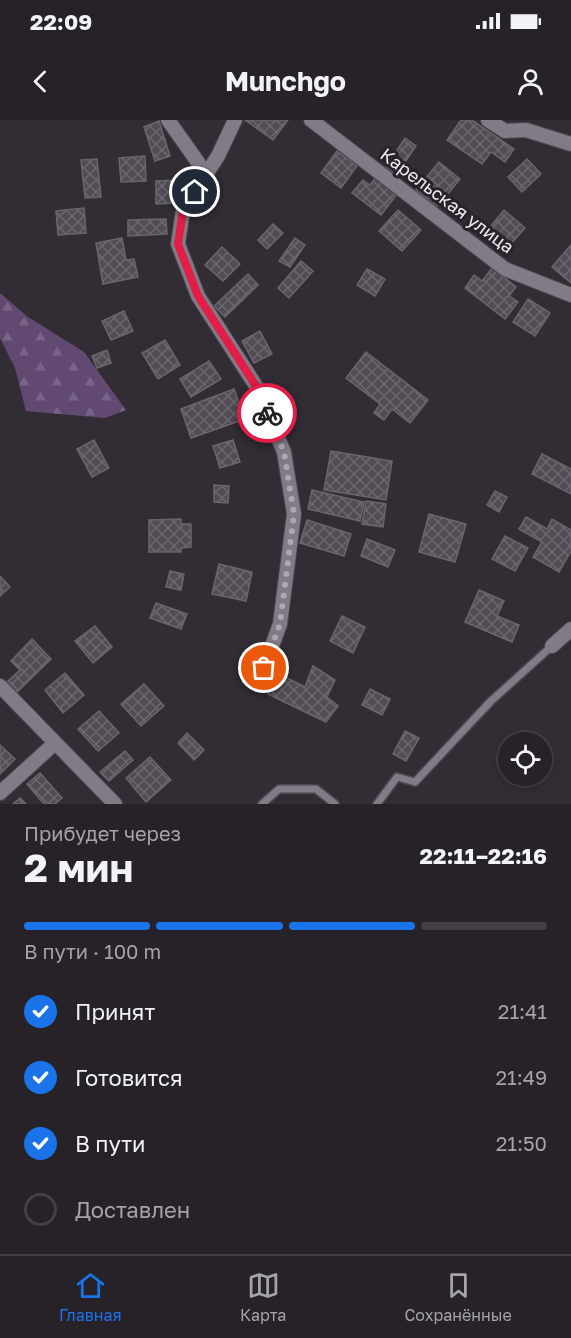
<!DOCTYPE html>
<html lang="ru">
<meta charset="utf-8">
<style>
:root{--surface:#262228;--page:#322f34;--text:#f1f3f6;--muted:#a4a4a8;--line:#423f45;--accent:#1a73e8}
body{margin:0;font-family:"Golos Text",sans-serif;background:var(--page);color:var(--text);height:100vh;display:flex;flex-direction:column;font-size:22px;white-space:nowrap}
*{box-sizing:border-box;margin:0}
p{font-size:20px;color:var(--muted)}
.icon{flex:none;width:33px;height:33px;fill:none;stroke:currentColor;stroke-width:2;stroke-linecap:round;stroke-linejoin:round}
.map{position:relative;height:684px;overflow:hidden}
.details{display:flex;flex-direction:column;background:var(--surface);flex:1}
.details>*{flex:none}
.controls{position:absolute;left:498px;top:612px;display:grid;gap:12px}
.controls a{display:grid;place-items:center;width:54px;height:54px;border-radius:50%;background:var(--surface);box-shadow:0 3px 9px #0003,0 0 0 2px var(--line);font-size:30px}
.pin{position:absolute;display:grid;place-items:center;width:51px;height:51px;color:#fff;margin:-26px;border:3px solid #fff;border-radius:50%;box-shadow:0 2px 6px #0007}
.courier{position:absolute;display:grid;place-items:center;width:60px;height:60px;margin:-30px;border:4px solid #e11d48;border-radius:50%;background:#fff;color:#222;box-shadow:0 2px 8px #0007}
.overview em{font-style:normal;font-weight:700}
.overview div{display:flex;flex-direction:column-reverse}
.overview{display:flex;align-items:center;justify-content:space-between;height:102px;padding:0 24px}
h1{font-size:39px;font-weight:700;line-height:45px}
.bar{display:grid;grid-template-columns:repeat(4,1fr);gap:9px 6px;align-content:center;height:72px;padding:0 24px}
.bar i{height:8px;border-radius:4px;background:var(--line)}
.bar .active{background:var(--accent)}
.bar p{grid-column:span 4}
ol{padding:0 24px;list-style:none}
li{display:flex;align-items:center;gap:18px;height:66px}
li p{margin-inline-start:auto}
li .icon{padding:6px;border-radius:50%;background:var(--accent);color:#fff;stroke-width:4}
li:last-child{color:var(--muted)}
li i{width:33px;height:33px;border:3px solid var(--line);border-radius:50%}
.status{display:flex;justify-content:space-between;align-items:center;height:42px;padding:0 30px;background:var(--surface);direction:ltr}
.status svg{height:16px;fill:currentColor}
header{display:flex;justify-content:space-between;align-items:center;height:78px;padding:0 24px;background:var(--surface);font-size:27px;font-weight:700}
.dock{display:flex;justify-content:space-around;align-items:center;height:84px;border-top:2px solid var(--line);background:var(--surface);font-size:16px;color:var(--muted)}
.dock a{display:grid;justify-items:center;gap:3px}
.dock .active{color:var(--accent)}
.map>svg:first-child{display:block}
.forest{fill:url(#forest-firs)}
.building{fill:url(#building-cross-hatch);stroke:#6a646d;stroke-width:1.5}
.lines{fill:none;stroke-linecap:round;stroke-linejoin:round}
.service-casing{stroke:#4d484f;stroke-width:10}
.minor-casing{stroke:#4d484f;stroke-width:16}
.service{stroke:#807b84;stroke-width:7}
.minor{stroke:#807b84;stroke-width:14}
.done{stroke:#aca8af;stroke-width:6;stroke-dasharray:0 10.8}
.route{stroke:#e11d48;stroke-width:8}
.labels{text-anchor:middle;stroke-width:6;stroke-linejoin:round;paint-order:stroke}
.street-label{font-size:18px;fill:#edeaf0;stroke:#28232b}
</style>
<div class="status"><b>22:09</b><svg viewBox="0 0 49 12"><path d="M0 12V9h3v3zM5 12V6h3v6zM10 12V3h3v9zM15 12V0h3v12zM26 1h20v11H26zM47 4h2v5h-2z"/></svg></div>
<header><svg class="icon" aria-label="back" viewBox="0 0 24 24"><path d="M15 5l-7 7 7 7"/></svg>Munchgo<svg class="icon" aria-label="person" viewBox="0 0 24 24"><circle cx="12" cy="8" r="4"/><path d="M4 21q1-7 8-7t8 7"/></svg></header>
<div class="map">
<svg width="571" height="684" viewBox="0 0 571 684">
<defs>
<pattern id="forest-firs" width="22" height="20" patternUnits="userSpaceOnUse" patternTransform="scale(1.5)"><rect width="22" height="20" fill="#624971"/><path d="M5 1l3.5 6h-7zM16 11l3.5 6h-7z" fill="#796386"/></pattern>
<pattern id="building-cross-hatch" width="8" height="8" patternUnits="userSpaceOnUse" patternTransform="scale(1.5)"><rect width="8" height="8" fill="#524d55"/><path d="M0 0l8 8M0 8l8-8" fill="none" stroke="#6b676e"/></pattern>
</defs>
<rect width="100%" height="100%" fill="#322d35"/>
<polygon class="forest" points="0,173 28,197 84,232 126,290 105,298 26,291 15,248 0,218"/>
<g class="building">
<polygon points="245,0 288,0 273,20"/>
<polygon points="461,0 472,0 514,29 505,42 491,32 482,44 447,20"/>
<polygon points="159,1 170,36 155,41 144,7"/>
<polygon points="405,18 416,26 397,54 386,47"/>
<polygon points="337,31 357,46 341,68 321,53"/>
<polygon points="145,36 146,61 121,62 119,38"/>
<polygon points="97,39 101,77 85,78 81,40"/>
<polygon points="527,39 541,54 522,72 508,57"/>
<polygon points="439,42 460,59 437,87 416,70"/>
<polygon points="376,57 398,73 381,95 352,73 363,60 370,65"/>
<polygon points="177,60 178,83 156,84 156,61"/>
<polygon points="84,88 86,113 58,115 56,91"/>
<polygon points="398,90 421,110 402,131 379,111"/>
<polygon points="504,90 525,108 506,129 486,112"/>
<polygon points="166,99 167,114 128,116 128,100"/>
<polygon points="273,104 283,113 267,129 258,120"/>
<polygon points="122,118 126,140 134,139 138,157 103,164 96,123"/>
<polygon points="295,118 305,125 290,147 279,141"/>
<polygon points="571,125 571,163 552,147"/>
<polygon points="222,127 240,144 223,161 205,145"/>
<polygon points="301,141 313,151 289,178 278,168"/>
<polygon points="492,148 516,167 509,176 518,182 505,199 465,168 474,155 482,161"/>
<polygon points="367,149 385,159 375,176 357,165"/>
<polygon points="248,154 258,165 225,197 214,186"/>
<polygon points="528,179 550,193 535,216 513,202"/>
<polygon points="124,191 133,211 111,220 102,201"/>
<polygon points="260,211 272,234 254,243 242,221"/>
<polygon points="165,220 180,245 158,259 142,233"/>
<polygon points="107,230 111,243 97,248 92,236"/>
<polygon points="366,232 428,280 410,303 392,289 384,300 374,293 380,284 346,258"/>
<polygon points="209,241 221,259 191,277 180,259"/>
<polygon points="234,269 245,299 191,318 181,289"/>
<polygon points="94,320 109,348 92,357 77,329"/>
<polygon points="233,320 240,342 220,348 213,326"/>
<polygon points="331,331 392,341 386,380 324,370"/>
<polygon points="542,334 571,349 571,374 532,354"/>
<polygon points="214,365 229,366 228,383 214,382"/>
<polygon points="312,370 364,382 360,401 308,389"/>
<polygon points="495,371 507,377 499,392 487,385"/>
<polygon points="366,381 386,384 383,407 362,404"/>
<polygon points="429,394 466,404 455,442 419,432"/>
<polygon points="526,397 547,409 552,399 571,410 571,431 559,452 533,437 542,422 519,409"/>
<polygon points="181,399 181,404 191,404 191,427 181,428 181,432 149,432 149,400"/>
<polygon points="307,400 351,414 344,436 300,423"/>
<polygon points="505,416 528,428 515,451 492,439"/>
<polygon points="367,419 395,430 388,447 361,436"/>
<polygon points="219,444 252,452 246,481 212,474"/>
<polygon points="170,451 184,454 181,470 166,467"/>
<polygon points="0,456 10,467 0,476"/>
<polygon points="479,470 504,481 497,496 519,505 512,522 465,502"/>
<polygon points="156,483 187,494 181,509 150,498"/>
<polygon points="342,496 365,507 353,533 330,521"/>
<polygon points="95,506 112,527 93,543 75,521"/>
<polygon points="32,519 51,539 16,573 6,563 20,550 11,541"/>
<polygon points="313,546 335,560 327,577 338,586 326,602 268,574 273,551 305,567"/>
<polygon points="65,553 84,575 63,593 45,570"/>
<polygon points="144,564 164,586 141,606 121,584"/>
<polygon points="370,569 390,579 382,595 362,585"/>
<polygon points="99,591 119,613 98,631 78,609"/>
<polygon points="405,611 419,618 406,641 393,634"/>
<polygon points="187,613 204,630 194,640 178,623"/>
<polygon points="0,625 15,639 0,654"/>
<polygon points="125,631 133,640 109,661 100,652"/>
<polygon points="150,637 171,660 146,682 126,658"/>
<polygon points="40,653 62,678 55,684 44,684 27,664"/>
<polygon points="20,678 26,684 13,684"/>
</g>
<g class="lines">
<g class="service-casing">
<g id="service">
<polyline points="262,684 279,669 316,669 335,684"/>
<polyline points="377,684 397,657 415,662 491,581 552,526"/>
</g>
</g>
<g class="minor-casing">
<g id="minor">
<polyline points="168,0 207,55"/>
<polyline points="235,0 218,36 183,90 178,124 198,176 256,266 284,332 294,394 280,504 264,548"/>
<polyline points="311,0 505,149 571,175"/>
<polyline points="488,0 505,11 526,10 571,24"/>
<polyline points="552,526 571,509"/>
<polyline points="0,566 115,684"/>
<polyline points="0,673 55,623"/>
</g>
</g>
<use href="#service" class="service"/>
<use href="#minor" class="minor"/>
</g>
<g class="lines">
<polyline class="done" points="264,548 280,504 294,394 284,332 267,293"/>
<polyline class="route" points="195,72 183,90 178,124 198,176 256,266 267,293"/>
</g>
<g class="labels">
<g class="street-label">
<text transform="translate(447 81) rotate(37)" y="6">Карельская улица</text>
</g>
</g>
</svg>
<div class="controls">
<a><svg class="icon" aria-label="locate" viewBox="0 0 24 24"><circle cx="12" cy="12" r="6"/><path d="M12 2v4M12 18v4M2 12h4M18 12h4"/></svg></a>
</div>
<div class="pin" style="left:264px;top:548px;background:#ea580c"><svg class="icon" aria-label="bag" viewBox="0 0 24 24"><path d="M5 8h14l-1 12H6zM9 8a3 3 0 0 1 6 0"/></svg></div>
<div class="pin" style="left:195px;top:72px;background:#1f2937"><svg class="icon" aria-label="home" viewBox="0 0 24 24"><path d="M3 11l9-7 9 7M6 9v11h12V9"/></svg></div>
<div class="courier" style="left:267px;top:293px"><svg class="icon" aria-label="bike" viewBox="0 0 24 24"><circle cx="6" cy="16" r="4"/><circle cx="18" cy="16" r="4"/><path d="M6 16l4-8h5l3 8M10 8l3 8H6M13 5h3"/></svg></div>
</div>
<section class="details">
<div class="overview"><div><h1>2 мин</h1><p>Прибудет через</p></div><em>22:11–22:16</em></div>
<div class="bar"><i class="active"></i><i class="active"></i><i class="active"></i><i></i><p>В пути · 100 m</p></div>
<ol>
<li><svg class="icon" aria-label="check" viewBox="0 0 24 24"><path d="M5 12l5 5 9-10"/></svg>Принят<p>21:41</p></li>
<li><svg class="icon" aria-label="check" viewBox="0 0 24 24"><path d="M5 12l5 5 9-10"/></svg>Готовится<p>21:49</p></li>
<li><svg class="icon" aria-label="check" viewBox="0 0 24 24"><path d="M5 12l5 5 9-10"/></svg>В пути<p>21:50</p></li>
<li><i></i>Доставлен</li>
</ol>
</section>
<nav class="dock">
<a class="active"><svg class="icon" aria-label="home" viewBox="0 0 24 24"><path d="M3 11l9-7 9 7M6 9v11h12V9"/></svg>Главная</a>
<a><svg class="icon" aria-label="map" viewBox="0 0 24 24"><path d="M3 6l6-2 6 2 6-2v14l-6 2-6-2-6 2zM9 4v14M15 6v14"/></svg>Карта</a>
<a><svg class="icon" aria-label="saved" viewBox="0 0 24 24"><path d="M7 4h10v16l-5-4-5 4z"/></svg>Сохранённые</a>
</nav>
